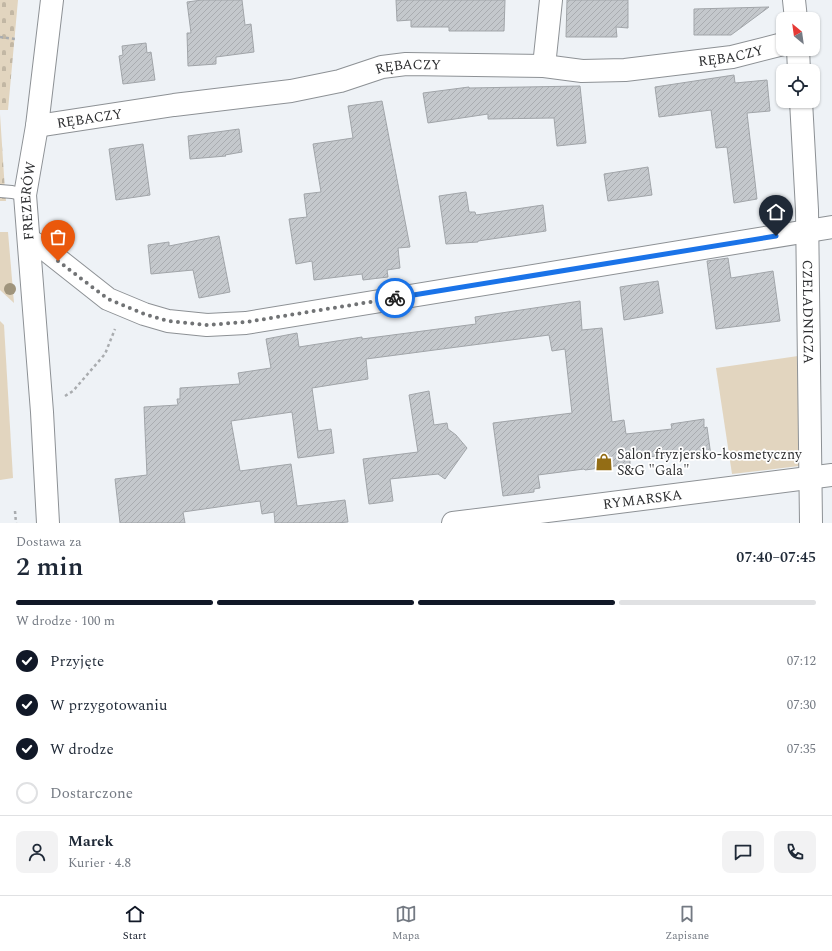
<!DOCTYPE html>
<html lang="pl">
<meta charset="utf-8">
<style>
:root{--surface:#fff;--page:#f2f2f3;--text:#1f2937;--muted:#747a83;--line:#e0e1e3;--accent:#111827}
body{margin:0;font-family:Spectral,serif;background:var(--page);color:var(--text);height:100vh;display:flex;flex-direction:column;font-size:15px;white-space:nowrap}
*{box-sizing:border-box;margin:0}
p{font-size:13px;color:var(--muted)}
.icon{flex:none;width:22px;height:22px;fill:none;stroke:currentColor;stroke-width:2;stroke-linecap:round;stroke-linejoin:round}
.map{position:relative;height:523px;overflow:hidden}
.details{display:flex;flex-direction:column;background:var(--surface);flex:1}
.details>*{flex:none}
.needle{width:26px;rotate:331deg}
.fabs{position:absolute;left:776px;top:12px;display:grid;gap:8px}
.fabs a{display:grid;place-items:center;width:44px;height:44px;border-radius:8px;background:var(--surface);box-shadow:0 1px 3px #0004;font-size:20px}
.pin{position:absolute;display:grid;place-items:center;width:34px;height:34px;color:#fff;margin:-41px -17px;border-radius:50% 50% 50% 0;rotate:-45deg;box-shadow:0 0 4px #0007}
.pin .icon{rotate:45deg}
.courier{position:absolute;display:grid;place-items:center;width:40px;height:40px;margin:-20px;border:3px solid #1a73e8;border-radius:50%;background:#fff;color:#222;box-shadow:0 1px 5px #0007}
.overview em{font-style:normal;font-weight:600}
.overview div{display:flex;flex-direction:column-reverse}
.overview{display:flex;align-items:center;justify-content:space-between;height:68px;padding:0 16px}
h1{font-size:26px;font-weight:600;line-height:30px}
.bar{display:grid;grid-template-columns:repeat(4,1fr);gap:6px 4px;align-content:center;height:48px;padding:0 16px}
.bar i{height:5px;border-radius:3px;background:var(--line)}
.bar .on{background:var(--accent)}
.bar p{grid-column:span 4}
.line{display:flex;align-items:center;gap:10px;padding:0 16px;border-top:1px solid var(--line)}
.line div{flex:1}
.round{display:grid;place-items:center;flex:none;width:42px;height:42px;border-radius:8px;background:var(--page)}
ol{padding:0 16px;list-style:none}
li{display:flex;align-items:center;gap:12px;height:44px}
li p{margin-inline-start:auto}
li .icon{padding:4px;border-radius:50%;background:var(--accent);color:#fff;stroke-width:4}
li:last-child{color:var(--muted)}
li i{width:22px;height:22px;border:2px solid var(--line);border-radius:50%}
.tab-bar{display:flex;justify-content:space-around;align-items:center;height:56px;border-top:1px solid var(--line);background:var(--surface);font-size:11px;color:var(--muted)}
.tab-bar a{display:grid;justify-items:center;gap:2px}
.tab-bar .on{color:var(--accent)}
.map>svg:first-child{display:block}
.green{fill:#e2d5bf}
.cemetery{fill:url(#cemetery-stones)}
.building{fill:url(#building-hatch);stroke:#a1a5a9}
.lines{fill:none;stroke-linecap:round;stroke-linejoin:round}
.service-casing{stroke:#8d9195;stroke-width:14}
.minor-casing{stroke:#8d9195;stroke-width:24}
.path{stroke:#a9acaf;stroke-width:2.5;stroke-dasharray:3 3;stroke-linecap:butt}
.service{stroke:#fff;stroke-width:12}
.minor{stroke:#fff;stroke-width:22}
.tree{fill:#9f947c}
.done{stroke:#717375;stroke-width:4;stroke-dasharray:0 7.2}
.route{stroke:#1a73e8;stroke-width:5}
.labels{text-anchor:middle;stroke-width:3.5;stroke-linejoin:round;paint-order:stroke}
.street-label{font-size:14px;fill:#2d2e30;stroke:#fff}
.poi-label{font-size:14px;fill:#2d2e30;stroke:#fff;text-anchor:start}
</style>
<div class="map">
<svg width="832" height="523" viewBox="0 0 832 523">
<defs>
<pattern id="cemetery-stones" width="16" height="16" patternUnits="userSpaceOnUse"><rect width="16" height="16" fill="#e2d5bf"/><path d="M2 7V4a2 2 0 0 1 4 0v3zM10 15v-3a2 2 0 0 1 4 0v3z" fill="#c2b7a4"/></pattern>
<pattern id="building-hatch" width="6" height="6" patternUnits="userSpaceOnUse"><rect width="6" height="6" fill="#c4c8cc"/><path d="M-1 1l2-2M0 6l6-6M5 7l2-2" fill="none" stroke="#a9acb0"/></pattern>
</defs>
<rect width="100%" height="100%" fill="#eef2f6"/>
<g class="green">
<polygon points="0,232 8,232 14,303 0,290"/>
<polygon points="0,321 4,325 13,478 0,480"/>
<polygon points="798,356 799,466 732,474 716,368"/>
</g>
<g class="cemetery">
<polygon points="0,0 18,0 8,110 0,110"/>
<polygon points="0,114 5,191 6,201 0,201"/>
</g>
<g class="building">
<polygon points="202,0 242,0 245,25 251,24 254,52 216,57 216,64 188,66 187,33 191,33 187,2"/>
<polygon points="396,0 505,0 504,31 449,31 449,27 411,27 411,20 397,21"/>
<polygon points="567,0 628,0 628,28 616,27 617,37 566,37"/>
<polygon points="769,7 731,35 694,35 694,9"/>
<polygon points="146,43 147,53 151,52 155,80 123,84 119,56 123,55 122,46"/>
<polygon points="734,75 735,83 767,80 770,111 747,113 757,199 734,203 727,147 716,148 711,110 659,117 655,87"/>
<polygon points="580,86 586,143 557,146 554,118 488,119 488,114 428,123 423,93 469,87 469,88"/>
<polygon points="382,101 410,247 398,248 400,268 387,270 388,277 363,280 362,274 314,280 312,261 296,264 289,219 307,217 304,194 321,192 313,144 353,138 348,106"/>
<polygon points="239,129 242,152 225,155 226,156 190,159 188,136"/>
<polygon points="143,144 150,195 116,200 109,149"/>
<polygon points="648,167 652,195 608,201 604,174"/>
<polygon points="466,192 469,212 475,212 476,215 543,205 546,231 478,241 478,242 446,244 439,196"/>
<polygon points="219,236 230,292 199,298 193,270 151,274 148,245 169,242 169,246"/>
<polygon points="728,258 731,278 773,271 780,321 716,329 707,261"/>
<polygon points="658,281 663,313 624,320 620,287"/>
<polygon points="580,301 582,330 602,328 612,422 624,420 626,434 672,429 671,424 704,419 704,428 707,427 711,456 676,460 675,454 630,459 630,464 585,470 584,469 538,475 540,488 534,489 534,492 503,496 493,423 572,413 565,349 552,351 549,335 366,359 368,379 312,388 318,431 331,429 334,453 298,458 292,412 231,421 240,471 291,464 297,506 345,500 348,522 336,523 275,523 274,512 262,514 260,501 183,512 185,523 120,523 115,479 147,475 144,407 178,405 177,399 180,399 180,388 240,384 238,373 271,368 266,339 297,333 299,347 362,337 362,339 476,324 475,317"/>
<polygon points="429,391 434,425 447,423 448,429 456,435 467,448 445,479 438,474 390,479 393,501 369,504 363,459 418,452 409,395"/>
</g>
<g class="lines">
<g class="service-casing">
<polyline id="service" points="0,191 12,192 25,195"/>
</g>
<g class="minor-casing">
<g id="minor">
<polyline points="794,0 796,19"/>
<polyline points="798,49 799,71"/>
<polyline points="544,66 551,0"/>
<path id="s1" d="M801,101L807,210L811,523"/>
<path id="s2" d="M37,126L174,105L291,91L340,81L382,67L406,64L544,66L582,71L625,70L732,57L783,44"/>
<polyline points="29,240 46,250 108,299 144,314 168,321 207,325 246,323 832,227"/>
<path id="s3" d="M48,523L42,412L25,195L37,126L52,0"/>
<path id="s4" d="M453,523L832,475"/>
</g>
</g>
<g class="path">
<polyline points="0,37 15,39"/>
<polyline points="65,396 73,391 105,354 115,329"/>
<polyline points="15,511 16,523"/>
</g>
<use href="#service" class="service"/>
<use href="#minor" class="minor"/>
</g>
<circle class="tree" cx="10" cy="289" r="6"/>
<g class="lines">
<polyline class="done" points="58,261 108,299 144,314 168,321 207,325 246,322 395,298"/>
<polyline class="route" points="395,298 776,236"/>
</g>
<defs>
<g id="shop-bare" transform="scale(1.38)"><path d="M-5-2.5h2.3a2.7 3.5 0 0 1 5.4 0H5L5.5 6h-11ZM-1.5-2.5h3a1.5 2.3 0 0 0-3 0Z" fill="#936d15" stroke="#fff" stroke-width="2.5" paint-order="stroke"/></g>
</defs>
<g fill-rule="evenodd">
<use href="#shop-bare" x="604" y="462"/>
</g>
<g class="labels">
<g class="street-label">
<text dy="5" stroke="none"><textPath href="#s2" startOffset="701">RĘBACZY</textPath></text>
<text dy="5" stroke="none"><textPath href="#s2" startOffset="377">RĘBACZY</textPath></text>
<text dy="5" stroke="none"><textPath href="#s2" startOffset="53">RĘBACZY</textPath></text>
<text dy="5" stroke="none"><textPath href="#s3" startOffset="323">FREZERÓW</textPath></text>
<text dy="5" stroke="none"><textPath href="#s1" startOffset="211">CZELADNICZA</textPath></text>
<text dy="5" stroke="none"><textPath href="#s4" startOffset="191">RYMARSKA</textPath></text>
</g>
<g class="poi-label">
<text x="617" y="459">Salon fryzjersko-kosmetyczny<tspan x="617" dy="16">S&amp;G "Gala"</tspan></text>
</g>
</g>
</svg>
<div class="fabs">
<a><svg class="needle" viewBox="-14 -14 28 28"><path d="M0-13l5 13h-10z" fill="#e53935"/><path d="M0 13l5-13h-10z" fill="#747a83"/></svg></a>
<a><svg class="icon" aria-label="locate" viewBox="0 0 24 24"><circle cx="12" cy="12" r="6"/><path d="M12 2v4M12 18v4M2 12h4M18 12h4"/></svg></a>
</div>
<div class="pin" style="left:58px;top:261px;background:#ea580c"><svg class="icon" aria-label="bag" viewBox="0 0 24 24"><path d="M5 8h14l-1 12H6zM9 8a3 3 0 0 1 6 0"/></svg></div>
<div class="pin" style="left:776px;top:236px;background:#1f2937"><svg class="icon" aria-label="home" viewBox="0 0 24 24"><path d="M3 11l9-7 9 7M6 9v11h12V9"/></svg></div>
<div class="courier" style="left:395px;top:298px"><svg class="icon" aria-label="bike" viewBox="0 0 24 24"><circle cx="6" cy="16" r="4"/><circle cx="18" cy="16" r="4"/><path d="M6 16l4-8h5l3 8M10 8l3 8H6M13 5h3"/></svg></div>
</div>
<section class="details">
<div class="overview"><div><h1>2 min</h1><p>Dostawa za</p></div><em>07:40–07:45</em></div>
<div class="bar"><i class="on"></i><i class="on"></i><i class="on"></i><i></i><p>W drodze · 100 m</p></div>
<ol>
<li><svg class="icon" aria-label="check" viewBox="0 0 24 24"><path d="M5 12l5 5 9-10"/></svg>Przyjęte<p>07:12</p></li>
<li><svg class="icon" aria-label="check" viewBox="0 0 24 24"><path d="M5 12l5 5 9-10"/></svg>W przygotowaniu<p>07:30</p></li>
<li><svg class="icon" aria-label="check" viewBox="0 0 24 24"><path d="M5 12l5 5 9-10"/></svg>W drodze<p>07:35</p></li>
<li><i></i>Dostarczone</li>
</ol>
<div class="line" style="height:72px"><a class="round"><svg class="icon" aria-label="person" viewBox="0 0 24 24"><circle cx="12" cy="8" r="4"/><path d="M4 21q1-7 8-7t8 7"/></svg></a><div><b>Marek</b><p>Kurier · 4.8</p></div><a class="round"><svg class="icon" aria-label="chat" viewBox="0 0 24 24"><path d="M4 5h16v11H9l-5 4z"/></svg></a><a class="round"><svg class="icon" aria-label="phone" viewBox="0 0 24 24"><path d="M5 4h4l2 5-3 2q2 4 5 5l2-3 5 2v4C11 20 4 13 5 4z"/></svg></a></div>
</section>
<nav class="tab-bar">
<a class="on"><svg class="icon" aria-label="home" viewBox="0 0 24 24"><path d="M3 11l9-7 9 7M6 9v11h12V9"/></svg>Start</a>
<a><svg class="icon" aria-label="map" viewBox="0 0 24 24"><path d="M3 6l6-2 6 2 6-2v14l-6 2-6-2-6 2zM9 4v14M15 6v14"/></svg>Mapa</a>
<a><svg class="icon" aria-label="saved" viewBox="0 0 24 24"><path d="M7 4h10v16l-5-4-5 4z"/></svg>Zapisane</a>
</nav>
